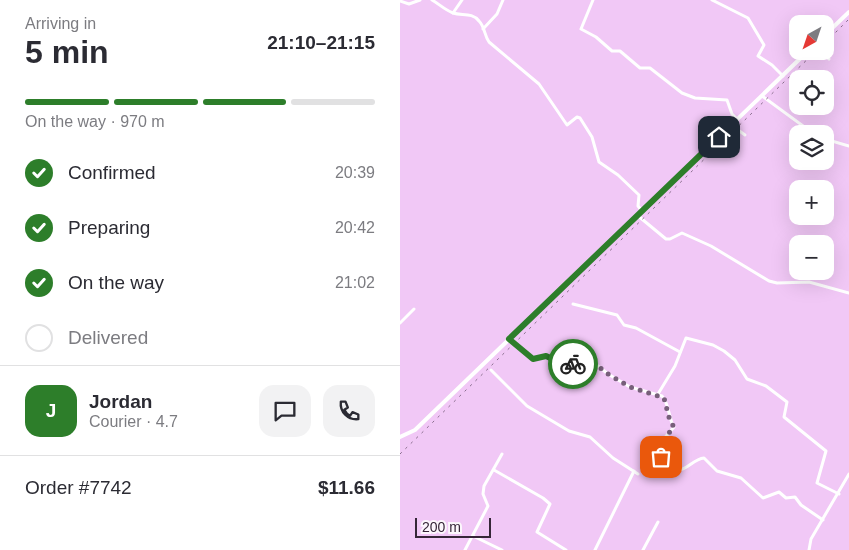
<!DOCTYPE html>
<meta charset="utf-8">
<style>
:root{--surface:#fff;--page:#f2f2f3;--text:#2b2b33;--muted:#7c7c81;--line:#e1e1e2;--accent:#2d7e2a}
body{margin:0;font-family:Arial,sans-serif;background:var(--page);color:var(--text);height:100vh;display:flex;flex-direction:column;font-size:19px;white-space:nowrap}
*{box-sizing:border-box;margin:0}
p{font-size:16px;color:var(--muted)}
.icon{flex:none;width:28px;height:28px;fill:none;stroke:currentColor;stroke-width:2;stroke-linecap:round;stroke-linejoin:round}
.map{position:relative;flex:1;overflow:hidden}
.sheet{display:flex;flex-direction:column;background:var(--surface);width:400px}
.sheet>*{flex:none}
.needle{width:32px;rotate:220deg}
.tools{position:absolute;left:389px;top:15px;display:grid;gap:10px}
.tools a{display:grid;place-items:center;width:45px;height:45px;border-radius:10px;background:var(--surface);box-shadow:0 5px 20px #0002;font-size:25px}
.scale{position:absolute;left:15px;bottom:12px;width:76px;box-sizing:border-box;padding-left:5px;border:2px solid #362638;border-top:0;font-size:14px;line-height:18px;white-space:nowrap;color:#362638;-webkit-text-stroke:4px #fcf7fc;paint-order:stroke}
.pin{position:absolute;display:grid;place-items:center;width:42px;height:42px;color:#fff;margin:-21px;border-radius:10px;box-shadow:0 2px 8px #0006}
.courier{position:absolute;display:grid;place-items:center;width:50px;height:50px;margin:-25px;border:4px solid #2d7e2a;border-radius:50%;background:#fff;color:#222;box-shadow:0 1px 6px #0007}
.summary em{font-style:normal;font-weight:600}
.summary div{display:flex;flex-direction:column-reverse}
.summary{display:flex;align-items:center;justify-content:space-between;height:85px;padding:0 25px}
h1{font-size:32px;font-weight:600;line-height:38px}
.bar{display:grid;grid-template-columns:repeat(4,1fr);gap:8px 5px;align-content:center;height:60px;padding:0 25px}
.bar i{height:6px;border-radius:4px;background:var(--line)}
.bar .current{background:var(--accent)}
.bar p{grid-column:span 4}
.line{display:flex;align-items:center;gap:12px;padding:0 25px;border-top:1px solid var(--line)}
.line div{flex:1}
.round{display:grid;place-items:center;flex:none;width:52px;height:52px;border-radius:15px;background:var(--page)}
ol{padding:0 25px;list-style:none}
li{display:flex;align-items:center;gap:15px;height:55px}
li p{margin-inline-start:auto}
li .icon{padding:5px;border-radius:50%;background:var(--accent);color:#fff;stroke-width:4}
li:last-child{color:var(--muted)}
li i{width:28px;height:28px;border:2px solid var(--line);border-radius:50%}
main{display:flex;flex:1;min-height:0}
.map>svg:first-child{display:block}
.lines{fill:none;stroke-linecap:round;stroke-linejoin:round}
.minor{stroke:#fff;stroke-width:3}
.tertiary{stroke:#fff;stroke-width:4}
.rail{stroke:#896e8d;stroke-width:1;stroke-dasharray:2.5 5;stroke-linecap:butt}
.done{stroke:#775f7a;stroke-width:5;stroke-dasharray:0 9}
.route{stroke:#2d7e2a;stroke-width:6}
</style>
<main>
<section class="sheet">
<div class="summary"><div><h1>5 min</h1><p>Arriving in</p></div><em>21:10–21:15</em></div>
<div class="bar"><i class="current"></i><i class="current"></i><i class="current"></i><i></i><p>On the way · 970 m</p></div>
<ol>
<li><svg class="icon" aria-label="check" viewBox="0 0 24 24"><path d="M5 12l5 5 9-10"/></svg>Confirmed<p>20:39</p></li>
<li><svg class="icon" aria-label="check" viewBox="0 0 24 24"><path d="M5 12l5 5 9-10"/></svg>Preparing<p>20:42</p></li>
<li><svg class="icon" aria-label="check" viewBox="0 0 24 24"><path d="M5 12l5 5 9-10"/></svg>On the way<p>21:02</p></li>
<li><i></i>Delivered</li>
</ol>
<div class="line" style="height:90px"><b class="round" style="background:var(--accent);color:#fff">J</b><div><b>Jordan</b><p>Courier · 4.7</p></div><a class="round"><svg class="icon" aria-label="chat" viewBox="0 0 24 24"><path d="M4 5h16v11H9l-5 4z"/></svg></a><a class="round"><svg class="icon" aria-label="phone" viewBox="0 0 24 24"><path d="M5 4h4l2 5-3 2q2 4 5 5l2-3 5 2v4C11 20 4 13 5 4z"/></svg></a></div>
<div class="line" style="height:65px"><div>Order #7742</div><b>$11.66</b></div>
</section>
<div class="map">
<svg width="449" height="550" viewBox="0 0 449 550">
<rect width="100%" height="100%" fill="#f1c8f6"/>
<g class="lines">
<g class="minor">
<path d="M32,0C39,4 45,10 53,13C62,16 72,12 79,21C85,27 84,35 89,42L139,84L167,125L177,117L180,118L192,137L199,162L218,175L239,195L238,206L242,211"/>
<polyline points="193,0 181,29 196,37 212,51 220,51 240,68 250,68 282,93 295,98 327,100 332,114 337,119"/>
<polyline points="312,0 348,18 364,45 358,56 372,65 383,76"/>
<polyline points="0,1 9,4 20,0"/>
<polyline points="53,13 62,0"/>
<polyline points="83,29 97,14 103,0"/>
<polyline points="422,51 429,59"/>
<polyline points="362,96 414,134"/>
<polyline points="331,125 345,135"/>
<polyline points="425,139 449,146"/>
<polyline points="237,215 266,239 270,239 282,233 311,246 369,281 377,283 409,282 449,293"/>
<polyline points="173,304 217,315 224,325 236,328 280,352"/>
<polyline points="0,323 14,309"/>
<path d="M109,339L133,359L146,356L169,366L184,355L208,374L230,387L262,396C270,405 268,418 274,427L256,448L261,457L276,471C288,470 293,459 304,458L317,471L341,478L363,498L379,492L386,498L395,497L401,505L423,520"/>
<polyline points="91,370 127,406 169,431 190,437 213,458 238,474"/>
<polyline points="258,394 275,366 286,338 313,345 324,351 335,360 347,379 366,386 387,402 384,417 426,451 417,483 439,494"/>
<polyline points="94,470 143,498 150,504 137,532 166,550"/>
<polyline points="73,536 102,550"/>
<polyline points="65,550 88,506 83,494 84,486 102,454"/>
<polyline points="195,550 234,471"/>
<polyline points="243,550 258,522"/>
<polyline points="409,550 411,539 449,474"/>
</g>
<g class="tertiary">
<polyline points="425,35 449,12"/>
<polyline points="0,437 15,430 408,51"/>
</g>
<g class="rail">
<polyline points="425,43 449,19"/>
<polyline points="0,454 416,51"/>
</g>
</g>
<g class="lines">
<polyline class="done" points="173,364 184,355 208,374 230,387 264,398 270,421 274,427 256,448 261,457"/>
<polyline class="route" points="173,364 168,366 146,356 133,359 109,339 319,137"/>
</g>
</svg>
<div class="tools">
<a><svg class="needle" viewBox="-14 -14 28 28"><path d="M0-13l5 13h-10z" fill="#e53935"/><path d="M0 13l5-13h-10z" fill="#7c7c81"/></svg></a>
<a><svg class="icon" aria-label="locate" viewBox="0 0 24 24"><circle cx="12" cy="12" r="6"/><path d="M12 2v4M12 18v4M2 12h4M18 12h4"/></svg></a>
<a><svg class="icon" aria-label="layers" viewBox="0 0 24 24"><path d="M12 4l9 5-9 5-9-5zM3 14l9 5 9-5"/></svg></a>
<a>+</a>
<a>−</a>
</div>
<div class="scale">200 m</div>
<div class="pin" style="left:261px;top:457px;background:#ea580c"><svg class="icon" aria-label="bag" viewBox="0 0 24 24"><path d="M5 8h14l-1 12H6zM9 8a3 3 0 0 1 6 0"/></svg></div>
<div class="pin" style="left:319px;top:137px;background:#1f2937"><svg class="icon" aria-label="home" viewBox="0 0 24 24"><path d="M3 11l9-7 9 7M6 9v11h12V9"/></svg></div>
<div class="courier" style="left:173px;top:364px"><svg class="icon" aria-label="bike" viewBox="0 0 24 24"><circle cx="6" cy="16" r="4"/><circle cx="18" cy="16" r="4"/><path d="M6 16l4-8h5l3 8M10 8l3 8H6M13 5h3"/></svg></div>
</div>
</main>
